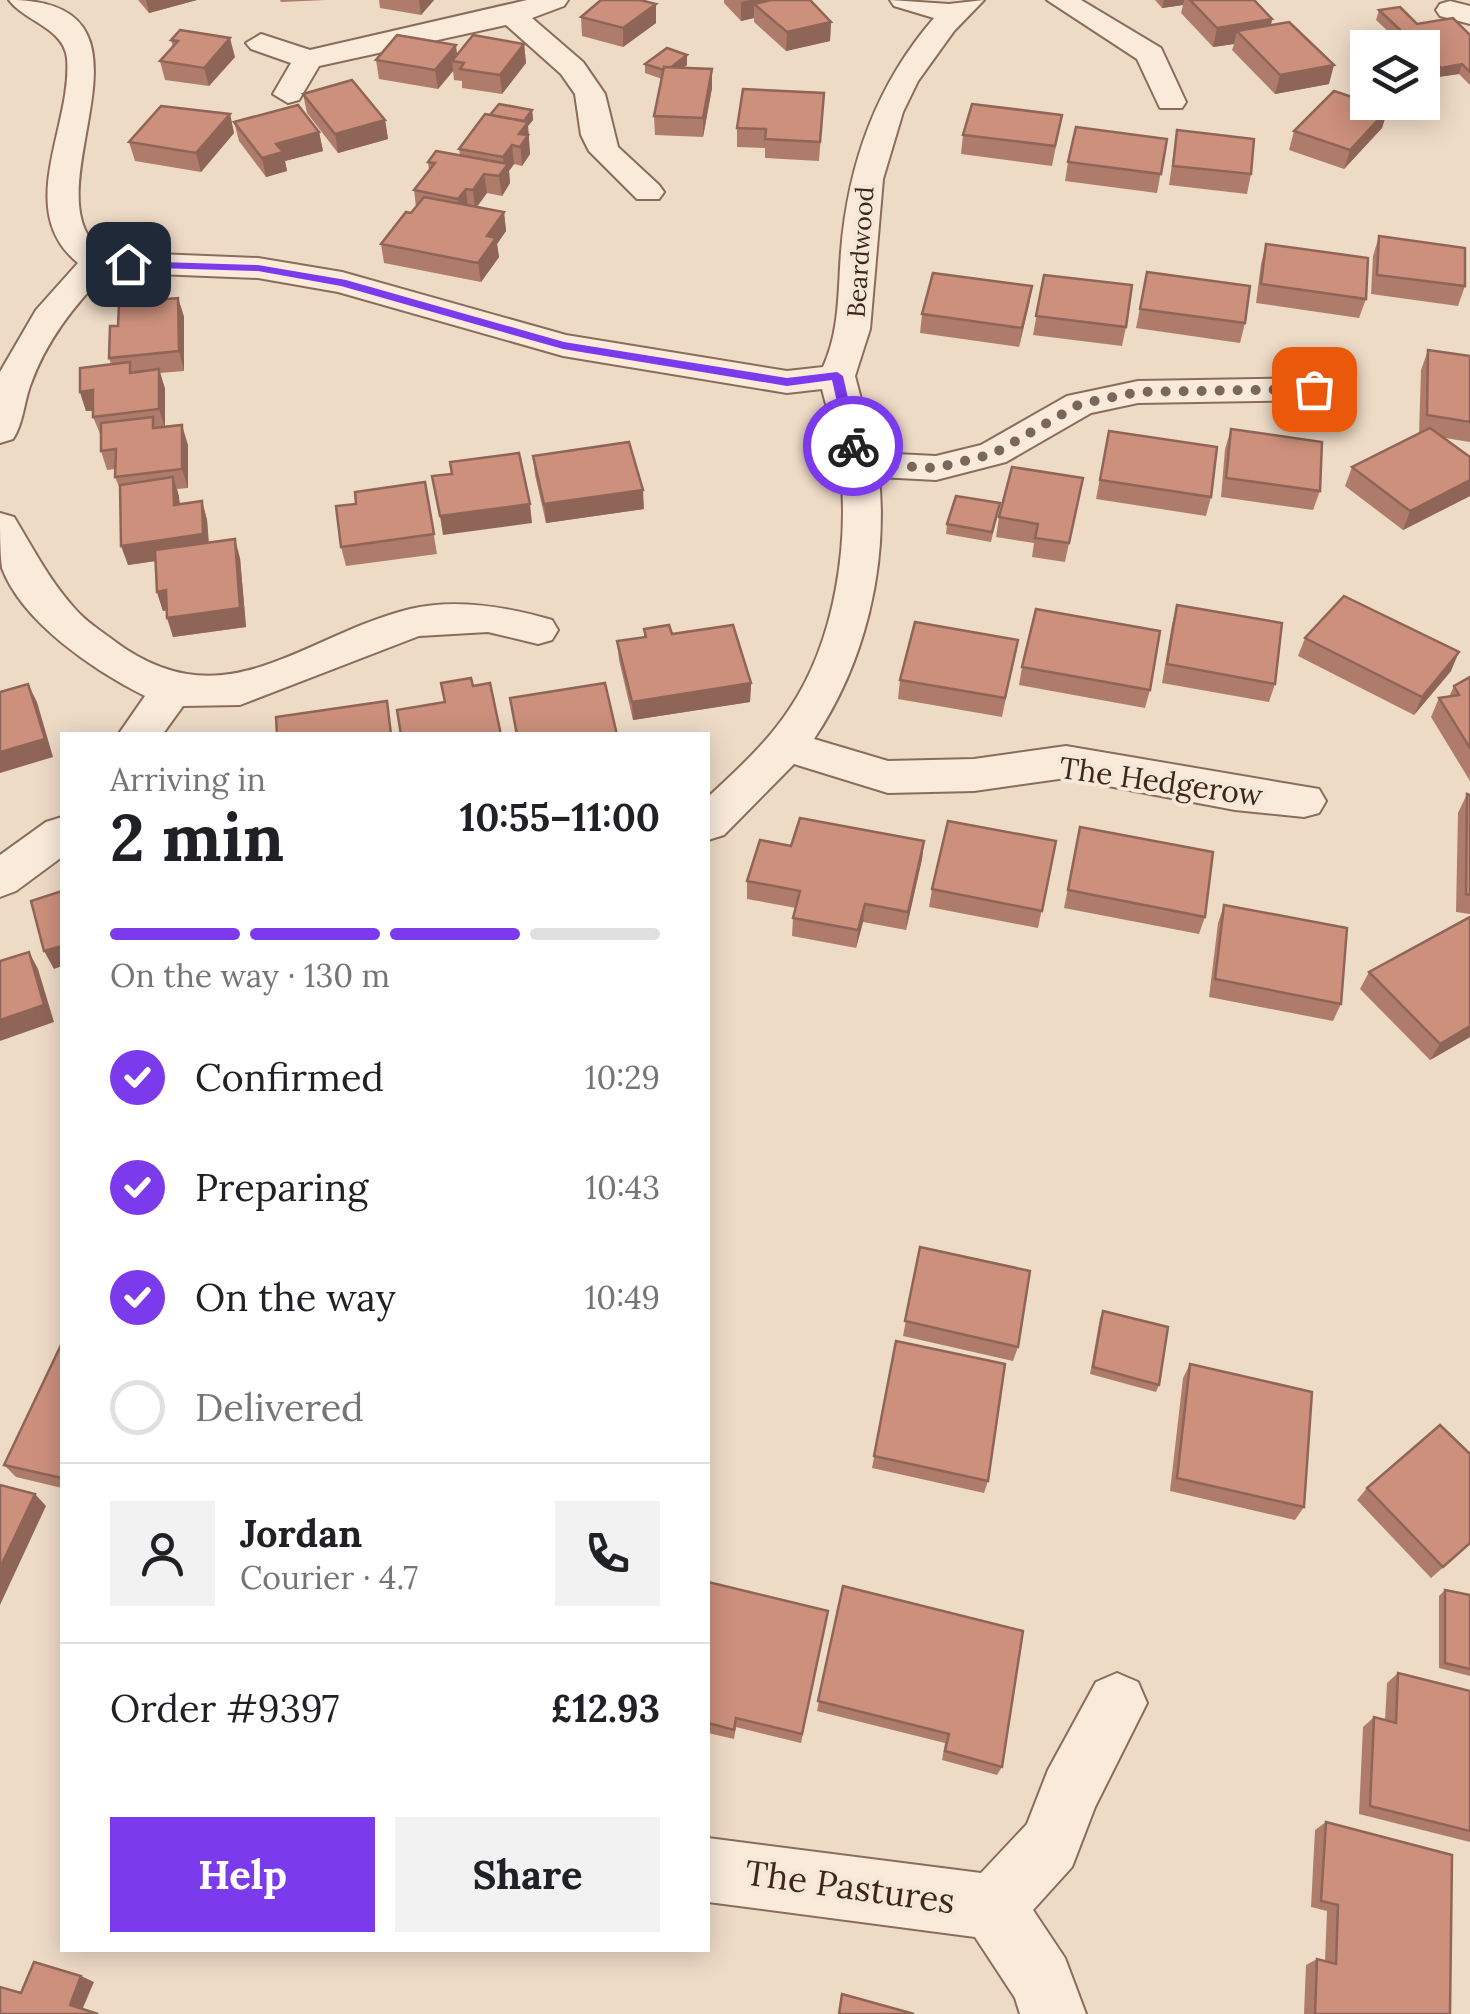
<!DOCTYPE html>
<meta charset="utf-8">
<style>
:root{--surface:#fff;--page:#f2f2f2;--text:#202124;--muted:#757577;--line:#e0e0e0;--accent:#7c3aed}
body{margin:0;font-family:Lora,serif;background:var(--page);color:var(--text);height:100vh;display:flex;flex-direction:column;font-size:38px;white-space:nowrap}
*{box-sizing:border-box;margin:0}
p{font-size:32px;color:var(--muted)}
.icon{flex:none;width:55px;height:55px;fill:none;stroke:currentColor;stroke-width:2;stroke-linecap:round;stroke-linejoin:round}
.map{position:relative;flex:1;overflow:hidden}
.side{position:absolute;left:60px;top:732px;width:650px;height:1220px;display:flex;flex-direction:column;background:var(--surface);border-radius:0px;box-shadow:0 5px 25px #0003}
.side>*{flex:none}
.buttons{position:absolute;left:1350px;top:30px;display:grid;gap:20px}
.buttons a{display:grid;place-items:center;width:90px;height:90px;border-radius:0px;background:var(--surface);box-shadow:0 5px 25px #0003;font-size:50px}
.pin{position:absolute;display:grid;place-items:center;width:85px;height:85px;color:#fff;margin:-42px;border-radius:20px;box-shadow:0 5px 15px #0006}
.courier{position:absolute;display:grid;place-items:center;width:100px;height:100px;margin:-50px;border:8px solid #7c3aed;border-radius:50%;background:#fff;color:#222;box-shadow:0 2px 12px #0007}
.head em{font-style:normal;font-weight:800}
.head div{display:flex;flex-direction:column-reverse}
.head{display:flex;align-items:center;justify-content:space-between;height:170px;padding:0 50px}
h1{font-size:65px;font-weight:800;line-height:75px}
.bar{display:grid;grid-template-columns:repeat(4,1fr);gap:15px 10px;align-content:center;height:120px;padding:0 50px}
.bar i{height:12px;border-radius:8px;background:var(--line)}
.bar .on{background:var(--accent)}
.bar p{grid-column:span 4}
.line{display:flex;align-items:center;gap:25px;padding:0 50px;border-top:2px solid var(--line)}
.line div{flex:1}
.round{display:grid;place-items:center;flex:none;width:105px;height:105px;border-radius:0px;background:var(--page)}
ol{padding:0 50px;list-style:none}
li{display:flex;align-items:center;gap:30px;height:110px}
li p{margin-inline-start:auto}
li .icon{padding:10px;border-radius:50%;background:var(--accent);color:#fff;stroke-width:4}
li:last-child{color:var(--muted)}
li i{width:55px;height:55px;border:5px solid var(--line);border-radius:50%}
.action{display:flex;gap:20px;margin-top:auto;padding:20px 50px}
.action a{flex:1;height:115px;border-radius:0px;background:var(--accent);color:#fff;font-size:40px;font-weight:800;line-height:115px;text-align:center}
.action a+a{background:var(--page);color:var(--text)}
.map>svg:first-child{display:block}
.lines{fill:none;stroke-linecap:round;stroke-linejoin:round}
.street-casing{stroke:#8a6c5c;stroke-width:4}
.street{fill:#f9eada;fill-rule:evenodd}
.wall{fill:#af7c6b}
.shaded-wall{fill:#8f6557}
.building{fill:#cc907c;stroke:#8f6557;stroke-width:2.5}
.route{fill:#7c3aed}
.done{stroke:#796759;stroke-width:10;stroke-dasharray:0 18}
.labels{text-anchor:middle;stroke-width:8;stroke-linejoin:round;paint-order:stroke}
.far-street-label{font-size:25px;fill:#3a281f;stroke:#f6e7d6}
.street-label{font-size:30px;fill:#3a281f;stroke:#f6e7d6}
.near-street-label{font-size:35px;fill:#3a281f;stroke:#f6e7d6}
</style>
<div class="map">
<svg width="1470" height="2014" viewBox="0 0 1470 2014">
<rect width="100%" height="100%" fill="#eedbc6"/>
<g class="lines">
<g class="street-casing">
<g id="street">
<path d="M9,0C170,0 44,169 89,237C92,243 101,248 107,252L258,258L342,272L566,335L787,371L823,367C840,330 838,291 841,252C848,164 876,85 934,18L894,6L890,0L949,4L984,0L954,31L918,81L903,112L883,179L870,329L855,376L875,453L936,456L981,445L1067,396L1138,381L1314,378L1327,381L1332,389L1327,397L1314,400L1138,403L1091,413L1006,462L936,480L879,477C888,567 865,663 814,739L888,761L974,759L1066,746L1319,789L1326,801L1319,813L1304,817L1235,810L1066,778L974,791L888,793L794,764L724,835L708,840V797C738,769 768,742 790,708C835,641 850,542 840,463C837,438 828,414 822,389L787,393L563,356L338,292L258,278L107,272C74,305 46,341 30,386C24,403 23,424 13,439L0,443V372L36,310L78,263C13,210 73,125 67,58C64,28 24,21 9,0Z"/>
<polygon points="527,0 568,0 564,6 532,18 583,62 605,94 618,147 659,185 664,192 659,199 637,199 589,151 581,135 575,94 561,74 506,25 319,66 299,100 288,103 273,94 291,63 251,49 246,43 261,34 310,50"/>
<polygon points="1047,0 1081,0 1161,48 1186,102 1182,108 1160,108 1137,59"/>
<polygon points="1450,1 1470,6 1470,24 1440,16 1436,10 1440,4"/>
<path d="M0,513L14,517C34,550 50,582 77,611C87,622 101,631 113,640C224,724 299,637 410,609C457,598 507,607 552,620L558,630L552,640L538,644L488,632L419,636L240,705L183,706L162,735H118L145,696C95,671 22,622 2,568C0,553 0,529 0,513Z"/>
<polygon points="62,817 62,857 16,891 0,897 0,855 46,822"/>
<polygon points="1117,1673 1138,1682 1147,1703 1095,1807 1072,1867 1033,1910 1065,1958 1086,2014 1020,2014 1015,1998 975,1937 708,1902 708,1838 981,1873 1027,1824 1048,1770 1096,1682"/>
</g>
</g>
<use href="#street" class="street"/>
</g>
<g class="wall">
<polygon points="138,0 197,0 149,13"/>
<polygon points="280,0 326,0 281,2"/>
<polygon points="379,0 434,0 421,15 380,8"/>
<polygon points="724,0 810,0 831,22 830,41 786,51 754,22 754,18 741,21 724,3"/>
<polygon points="1155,0 1254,0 1272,19 1271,25 1329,84 1275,94 1232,50 1234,44 1213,47 1181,13 1183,5 1162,8"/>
<polygon points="1379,10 1417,24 1470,35 1470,85 1459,74 1438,77 1422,63 1422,48 1406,48 1376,20"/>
<polygon points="581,17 656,23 623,47 582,36"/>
<polygon points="180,30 235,57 209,86 165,80 160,61 173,47 171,40"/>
<polygon points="524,44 526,63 502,94 462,88 462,81 454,80 453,71 438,89 379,79 376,60 457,54"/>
<polygon points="687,55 687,65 683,68 712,69 712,88 703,137 655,135 654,116 662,79 645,73 645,64"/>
<polygon points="824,93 819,161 765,158 765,148 737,147 737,128"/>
<polygon points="303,94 385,120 388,139 338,153 307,113"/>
<polygon points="1388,109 1382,128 1344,169 1289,150 1294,131"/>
<polygon points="532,110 533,120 528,126 530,154 522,166 514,164 509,171 510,183 502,196 487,193 477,207 504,212 506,231 497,244 499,257 481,282 384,263 381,244 416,207 414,190 429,170 428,162 460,155 459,149 490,115"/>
<polygon points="230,114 234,133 201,172 135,161 129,142"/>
<polygon points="1062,115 1052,166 961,154 963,135"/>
<polygon points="234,122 319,132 323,151 285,161 287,171 266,177 239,141"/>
<polygon points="1177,130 1251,174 1247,194 1169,185"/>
<polygon points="1167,139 1157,193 1065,181 1068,162"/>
<polygon points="1379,236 1465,286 1458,306 1371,294 1373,256"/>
<polygon points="1266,244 1366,299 1359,318 1256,303 1261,264"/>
<polygon points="1147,272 1245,323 1240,343 1136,328"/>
<polygon points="1044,275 1126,327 1122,346 1033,335"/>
<polygon points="1032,286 1019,347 920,333 922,314"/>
<polygon points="178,298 184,317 184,371 160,373 165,389 165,427 188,445 188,488 177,489 180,504 202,501 207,520 209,542 240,558 246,627 173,637 166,610 163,611 157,592 156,561 128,565 120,489 115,477 115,469 107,470 101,451 101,436 93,417 93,411 86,411 80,392 111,364 109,358 118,326"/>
<polygon points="1428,350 1470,356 1470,442 1445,438 1470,457 1470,496 1403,530 1345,486 1352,467 1419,434 1421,370"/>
<polygon points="1231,429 1320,491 1313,510 1221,497 1225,449"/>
<polygon points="1109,431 1211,497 1206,516 1096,499"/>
<polygon points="533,456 644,509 546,523 535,475"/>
<polygon points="1083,478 1065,562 1032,557 1034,543 996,537 999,517"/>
<polygon points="425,482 437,554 346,566 341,547 356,504"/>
<polygon points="1000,503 991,542 946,534 947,524"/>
<polygon points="1177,605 1275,684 1269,702 1162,683 1172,624"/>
<polygon points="644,629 672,634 751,683 750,702 633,720 619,660 617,641 644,637"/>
<polygon points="1305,638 1451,671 1414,715 1298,656"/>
<polygon points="1018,640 1002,717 898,699 900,680"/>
<polygon points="1022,667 1150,690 1145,708 1019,685"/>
<polygon points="1470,677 1470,781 1431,717 1439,698 1449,697 1454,686"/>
<polygon points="1467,794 1470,795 1470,914 1456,912 1458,813"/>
<polygon points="1080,827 1205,917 1199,934 1064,908"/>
<polygon points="924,841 922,859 906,930 863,922 856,948 792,936 793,918 796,908 747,899 747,881 791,846"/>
<polygon points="1056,841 1038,928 929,907 932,889"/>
<polygon points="1224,905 1341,1004 1333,1021 1209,997 1218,923"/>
<polygon points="1369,972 1470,1037 1430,1060 1360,989"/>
<polygon points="920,1247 1018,1347 1013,1361 903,1336"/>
<polygon points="1103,1311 1159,1385 1156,1392 1090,1374 1100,1318"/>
<polygon points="896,1341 988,1481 984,1493 872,1468"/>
<polygon points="62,1345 62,1488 16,1477 4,1465"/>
<polygon points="1190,1364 1304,1507 1295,1520 1170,1491 1183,1378"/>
<polygon points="1367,1488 1470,1544 1431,1578 1357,1500"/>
<polygon points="708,1582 826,1622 801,1743 736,1727 734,1739 708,1733"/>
<polygon points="843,1586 1002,1767 997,1775 942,1760 945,1743 817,1711"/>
<polygon points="1445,1590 1470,1595 1470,1676 1439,1668 1439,1596"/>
<polygon points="1398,1673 1470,1691 1470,1842 1359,1814 1363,1727 1374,1717 1385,1720 1387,1683"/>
<polygon points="1326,1822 1450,2014 1304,2014 1306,1965 1317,1959 1325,1961 1327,1911 1311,1907 1315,1830"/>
</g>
<g class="shaded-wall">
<polygon points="146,0 197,0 149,13"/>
<polygon points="419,0 434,0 421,15"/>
<polygon points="750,0 795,0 754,4 754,18 741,21 741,2"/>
<polygon points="1164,0 1184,0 1183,5 1162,8"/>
<polygon points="656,4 656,23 623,47 623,28"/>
<polygon points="1272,19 1268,38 1237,31 1234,44 1213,47 1217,28"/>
<polygon points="831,22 830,41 786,51 787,32"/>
<polygon points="230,38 235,57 209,86 204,68"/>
<polygon points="524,44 526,63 502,94 500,75"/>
<polygon points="456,45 458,62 452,61 453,71 438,89 435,70"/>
<polygon points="687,55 687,65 666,81 665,71"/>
<polygon points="1462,64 1459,74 1438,77 1441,68"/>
<polygon points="1334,65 1329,84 1275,94 1280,75"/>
<polygon points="712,69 712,88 703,137 703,118"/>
<polygon points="1388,109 1382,128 1344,169 1350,150"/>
<polygon points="532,110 533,120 528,126 530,154 522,166 519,127"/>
<polygon points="230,114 234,133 201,172 196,153"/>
<polygon points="385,120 388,139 338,153 335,134"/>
<polygon points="319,132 323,151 285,161 287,171 266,177 262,158 276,144"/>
<polygon points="512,145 514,164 509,171 510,183 502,196 499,176 504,169 503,157"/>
<polygon points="484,174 487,193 475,209 473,190"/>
<polygon points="466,189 468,208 461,218 458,199"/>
<polygon points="504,212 506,231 497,244 499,257 481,282 478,263 487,236"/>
<polygon points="1032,286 1029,305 1019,347 1022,328"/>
<polygon points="178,298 184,317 184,371 179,351"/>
<polygon points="159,369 165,389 165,428 159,409"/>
<polygon points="93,390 100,410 86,411 80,392"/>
<polygon points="182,425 188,445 188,488 182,469"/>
<polygon points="173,477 179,496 181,524 174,505"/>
<polygon points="1470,480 1470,496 1403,530 1410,511"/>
<polygon points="643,490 644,509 546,523 544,504"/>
<polygon points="202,501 207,520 209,553 128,565 121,546"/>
<polygon points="530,504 532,523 443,535 440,516"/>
<polygon points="235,539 240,558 246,627 173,637 167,618"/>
<polygon points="166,590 173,609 163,611 157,592"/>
<polygon points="1459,652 1451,671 1414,715 1422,697"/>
<polygon points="751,683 750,702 633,720 632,702"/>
<polygon points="28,684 37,702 53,757 0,773 0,752"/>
<polygon points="924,841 922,859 906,930 908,912"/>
<polygon points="865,904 863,922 856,948 858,930"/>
<polygon points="62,946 62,966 54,969 44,951"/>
<polygon points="29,952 38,969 54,1022 0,1041 0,1020"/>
<polygon points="1470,1026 1470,1037 1430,1060 1440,1044"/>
<polygon points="35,1494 46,1506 0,1605 0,1568"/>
<polygon points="81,1976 94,1982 82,2010 70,2005"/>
</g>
<g class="building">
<polygon points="601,0 640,0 656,4 623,28 581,17"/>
<polygon points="771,0 810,0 831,22 787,32 754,4"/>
<polygon points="1190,0 1254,0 1272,19 1217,28"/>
<polygon points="1400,7 1417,24 1453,18 1470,35 1470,72 1462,64 1441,68 1422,50 1422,48 1419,48 1379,10"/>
<polygon points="1289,22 1334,65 1280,75 1237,31"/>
<polygon points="180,30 230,38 204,68 160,61 178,41 171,40"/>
<polygon points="397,35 456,45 435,70 376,60"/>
<polygon points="473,35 524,44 500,75 460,69 464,63 452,61"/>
<polygon points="667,48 687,55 670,68 664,67 664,70 645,64"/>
<polygon points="664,67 712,69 703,118 654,116"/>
<polygon points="352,80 385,120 335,134 303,94"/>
<polygon points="743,89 824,93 820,142 765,139 766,129 737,128"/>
<polygon points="1334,91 1388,109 1350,150 1294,131"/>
<polygon points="499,104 532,110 524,121 490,115"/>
<polygon points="972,104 1062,115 1055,146 963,135"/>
<polygon points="298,105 319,132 276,144 283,152 262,158 234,122"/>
<polygon points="161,106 230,114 196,153 129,142"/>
<polygon points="485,114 528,122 519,134 528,135 520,147 512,145 503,157 459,149"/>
<polygon points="1076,127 1167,139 1161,174 1068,162"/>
<polygon points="1177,130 1254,139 1251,174 1173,166"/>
<polygon points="436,151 508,164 499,176 484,174 473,190 466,189 458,199 414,190 435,163 428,162"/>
<polygon points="424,197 504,212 487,236 496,238 478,263 381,244 406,212 411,213"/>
<polygon points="1379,236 1465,248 1465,286 1377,275"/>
<polygon points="1266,244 1368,258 1366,299 1261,284"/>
<polygon points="1147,272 1250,286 1245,323 1140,309"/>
<polygon points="933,273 1032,286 1022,328 922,314"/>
<polygon points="1044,275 1132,285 1126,327 1036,316"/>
<polygon points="178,298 179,351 109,358 110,326 118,326 119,303"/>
<polygon points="1428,350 1470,356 1470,422 1427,415"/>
<polygon points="130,362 130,373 159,369 159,409 93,417 93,390 80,392 80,368"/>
<polygon points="153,417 153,428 182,425 182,469 115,477 116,449 101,451 101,423"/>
<polygon points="1430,428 1470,457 1470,480 1410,511 1352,467"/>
<polygon points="1231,429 1322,442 1320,491 1226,478"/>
<polygon points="1109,431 1217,447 1211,497 1100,480"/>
<polygon points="629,442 643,490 544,504 533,456"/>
<polygon points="519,453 530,504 440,516 432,476 452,474 450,462"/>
<polygon points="1012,467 1083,478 1069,543 1035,538 1038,524 999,517"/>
<polygon points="173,477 174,505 202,501 203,534 121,546 120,485"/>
<polygon points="425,482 434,534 341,547 336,506 356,504 355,492"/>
<polygon points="956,496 1000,503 992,532 947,524"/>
<polygon points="235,539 240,608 167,618 166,590 157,592 155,550"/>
<polygon points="1344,596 1459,652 1422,697 1305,638"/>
<polygon points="1177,605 1282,623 1275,684 1167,664"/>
<polygon points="1036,609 1160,631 1150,690 1022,667"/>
<polygon points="915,622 1018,640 1005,698 900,680"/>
<polygon points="669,625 672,634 733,625 751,683 632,702 617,641 646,637 644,629"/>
<polygon points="1470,677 1470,748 1439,698 1459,695 1454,686"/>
<polygon points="471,678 473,686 490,683 501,735 401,735 397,710 445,702 441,683"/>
<polygon points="605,683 617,735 517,735 510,698"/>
<polygon points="28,684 45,739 0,752 0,692"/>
<polygon points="387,701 391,734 277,735 276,717"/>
<polygon points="1467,794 1470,795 1470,895 1466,894"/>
<polygon points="800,818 924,841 908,912 865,904 858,930 793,918 800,891 747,881 760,840 791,846"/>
<polygon points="948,821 1056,841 1042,911 932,889"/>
<polygon points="1080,827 1213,852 1205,917 1068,890"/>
<polygon points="62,891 62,946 44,951 31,901"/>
<polygon points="1224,905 1347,928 1341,1004 1215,979"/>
<polygon points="1470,917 1470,1026 1440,1044 1369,972"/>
<polygon points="29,952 44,1005 0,1020 0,961"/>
<polygon points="920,1247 1030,1271 1018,1347 905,1321"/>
<polygon points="1103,1311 1168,1327 1159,1385 1093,1367"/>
<polygon points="896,1341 1005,1364 988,1481 874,1456"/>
<polygon points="61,1345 62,1345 62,1478 4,1465"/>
<polygon points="1190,1364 1312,1392 1304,1507 1177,1478"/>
<polygon points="1440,1425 1470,1454 1470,1543 1443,1567 1367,1488"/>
<polygon points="0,1485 35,1494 0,1568"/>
<polygon points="708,1582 828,1611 802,1734 736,1718 734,1730 708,1723"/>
<polygon points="843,1586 1023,1631 1002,1767 945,1751 949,1734 818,1701"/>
<polygon points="1445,1590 1470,1595 1470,1669 1445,1663"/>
<polygon points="1398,1673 1470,1691 1470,1831 1370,1806 1374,1717 1396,1723"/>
<polygon points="1326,1822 1452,1855 1450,2014 1315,2014 1317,1959 1336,1964 1338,1905 1321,1901"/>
<polygon points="34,1962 81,1976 70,2005 98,2014 0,2014 0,1987 21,1993"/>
<polygon points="842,1994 914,2014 839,2014"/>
</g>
<polygon class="route" points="128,261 258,265 346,280 564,342 787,378 837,372 843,376 859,446 853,450 847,446 832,380 787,386 563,349 341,286 258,271 124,267"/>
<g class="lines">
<polyline class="done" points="853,446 859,464 936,468 993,454 1080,404 1138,392 1314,389"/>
</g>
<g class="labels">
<g class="far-street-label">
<text transform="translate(860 252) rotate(-86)" y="9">Beardwood</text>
</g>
<g class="street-label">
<text transform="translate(1161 782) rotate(8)" y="10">The Hedgerow</text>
</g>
<g class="near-street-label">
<text transform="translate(850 1887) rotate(8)" y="12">The Pastures</text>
</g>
</g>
</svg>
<div class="buttons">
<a><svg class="icon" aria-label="layers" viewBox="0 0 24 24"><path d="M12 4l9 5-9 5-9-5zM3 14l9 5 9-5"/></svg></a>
</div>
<div class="pin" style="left:1314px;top:389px;background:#ea580c"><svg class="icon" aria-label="bag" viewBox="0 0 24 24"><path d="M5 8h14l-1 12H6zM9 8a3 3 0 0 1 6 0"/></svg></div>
<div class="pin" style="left:128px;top:264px;background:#1f2937"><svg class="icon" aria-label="home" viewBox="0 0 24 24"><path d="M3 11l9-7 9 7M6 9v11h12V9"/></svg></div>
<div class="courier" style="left:853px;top:446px"><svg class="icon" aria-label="bike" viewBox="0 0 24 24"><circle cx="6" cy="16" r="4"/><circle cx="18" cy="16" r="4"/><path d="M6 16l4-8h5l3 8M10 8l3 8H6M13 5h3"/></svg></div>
<section class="side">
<div class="head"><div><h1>2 min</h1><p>Arriving in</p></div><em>10:55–11:00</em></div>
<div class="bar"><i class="on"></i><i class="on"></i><i class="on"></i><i></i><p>On the way · 130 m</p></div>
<ol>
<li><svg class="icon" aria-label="check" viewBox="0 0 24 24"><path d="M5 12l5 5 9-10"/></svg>Confirmed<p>10:29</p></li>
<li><svg class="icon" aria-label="check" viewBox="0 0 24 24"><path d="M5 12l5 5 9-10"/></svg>Preparing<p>10:43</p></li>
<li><svg class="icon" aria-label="check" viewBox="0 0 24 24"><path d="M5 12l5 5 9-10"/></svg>On the way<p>10:49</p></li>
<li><i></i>Delivered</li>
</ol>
<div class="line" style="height:180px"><a class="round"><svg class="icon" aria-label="person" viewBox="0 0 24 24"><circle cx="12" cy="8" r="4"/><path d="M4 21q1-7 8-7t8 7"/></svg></a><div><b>Jordan</b><p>Courier · 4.7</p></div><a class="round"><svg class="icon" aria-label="phone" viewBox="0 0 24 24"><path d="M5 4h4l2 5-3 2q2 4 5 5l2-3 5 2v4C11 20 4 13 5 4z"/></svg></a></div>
<div class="line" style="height:130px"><div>Order #9397</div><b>£12.93</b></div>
<div class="action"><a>Help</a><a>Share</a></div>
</section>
</div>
